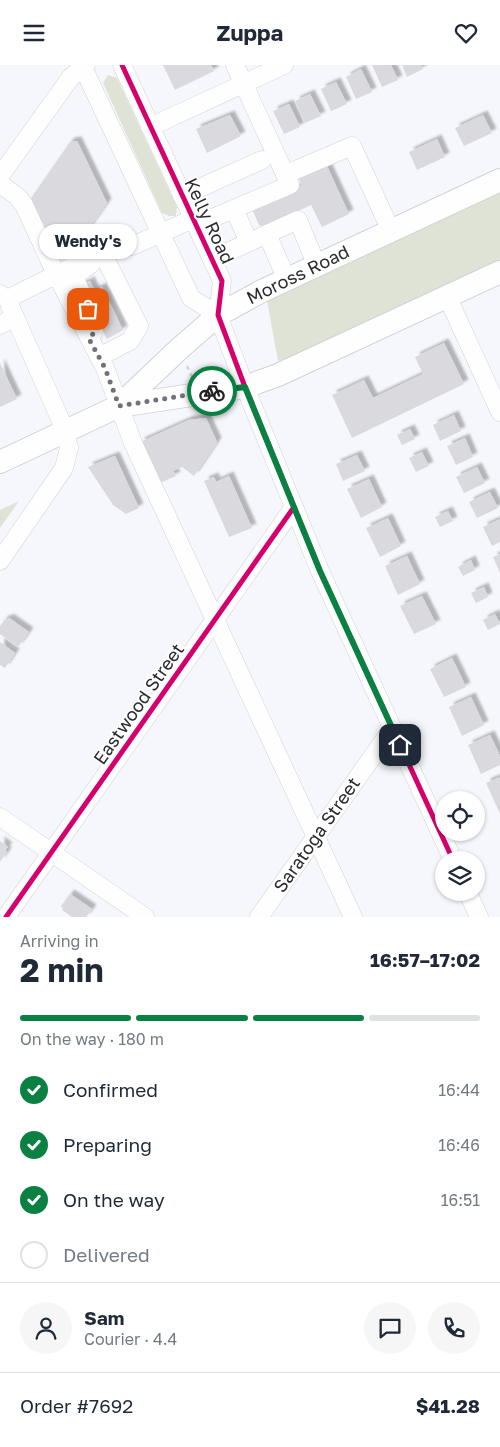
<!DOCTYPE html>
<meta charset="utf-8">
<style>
:root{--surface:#fff;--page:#f6f6f7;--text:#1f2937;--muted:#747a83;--line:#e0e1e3;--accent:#0b8043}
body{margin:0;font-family:"Golos Text",sans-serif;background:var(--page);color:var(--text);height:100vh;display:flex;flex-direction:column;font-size:19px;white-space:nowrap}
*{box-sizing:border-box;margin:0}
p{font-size:16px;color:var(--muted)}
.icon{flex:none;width:28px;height:28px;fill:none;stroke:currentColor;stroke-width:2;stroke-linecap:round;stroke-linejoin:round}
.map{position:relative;height:852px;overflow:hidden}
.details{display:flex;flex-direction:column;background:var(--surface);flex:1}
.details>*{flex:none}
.tools{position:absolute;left:435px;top:726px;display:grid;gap:10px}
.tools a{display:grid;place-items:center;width:50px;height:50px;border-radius:50%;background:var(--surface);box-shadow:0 1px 4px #0004;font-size:25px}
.pin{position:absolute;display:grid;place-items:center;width:42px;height:42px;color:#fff;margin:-21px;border-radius:10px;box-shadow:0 2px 8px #0006}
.courier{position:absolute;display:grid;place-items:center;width:50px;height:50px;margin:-25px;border:4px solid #0b8043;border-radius:50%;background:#fff;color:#222;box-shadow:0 1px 6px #0007}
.bubble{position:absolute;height:35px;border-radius:18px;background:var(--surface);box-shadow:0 1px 4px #0004;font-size:16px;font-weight:700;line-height:35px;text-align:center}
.headline em{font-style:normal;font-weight:700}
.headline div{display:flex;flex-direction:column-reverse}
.headline{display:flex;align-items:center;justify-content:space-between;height:85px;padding:0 20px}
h1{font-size:32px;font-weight:700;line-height:38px}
.bar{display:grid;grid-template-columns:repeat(4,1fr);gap:8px 5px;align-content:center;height:60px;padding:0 20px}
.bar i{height:6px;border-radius:4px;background:var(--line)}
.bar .current{background:var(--accent)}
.bar p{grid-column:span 4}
.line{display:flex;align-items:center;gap:12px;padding:0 20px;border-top:1px solid var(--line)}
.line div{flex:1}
.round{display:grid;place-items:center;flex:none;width:52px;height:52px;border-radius:26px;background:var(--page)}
ol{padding:0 20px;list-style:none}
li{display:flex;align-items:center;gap:15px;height:55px}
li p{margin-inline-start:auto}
li .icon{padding:5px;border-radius:50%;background:var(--accent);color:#fff;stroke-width:4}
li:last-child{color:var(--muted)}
li i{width:28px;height:28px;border:2px solid var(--line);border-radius:50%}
header{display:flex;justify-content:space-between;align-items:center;height:65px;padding:0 20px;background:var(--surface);font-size:22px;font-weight:700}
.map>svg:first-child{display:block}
.green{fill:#dfe3d6}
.building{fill:#dadade;filter:url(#shadow)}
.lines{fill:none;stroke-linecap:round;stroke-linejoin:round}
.minor-casing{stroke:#d1d2d5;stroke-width:19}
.major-casing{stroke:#d1d2d5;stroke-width:24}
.path{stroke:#d4d5d7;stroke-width:2.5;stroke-dasharray:4 4;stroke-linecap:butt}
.minor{stroke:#fefeff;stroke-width:18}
.major{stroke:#fefeff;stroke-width:22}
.cycleway-casing{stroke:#fff;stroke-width:8}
.cycleway{stroke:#d6006c;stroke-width:5}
.done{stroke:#717277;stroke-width:5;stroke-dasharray:0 9}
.route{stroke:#0b8043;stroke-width:6}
.labels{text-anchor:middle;stroke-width:4;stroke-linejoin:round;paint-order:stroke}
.street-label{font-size:18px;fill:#2a2b2f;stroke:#fff}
</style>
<header><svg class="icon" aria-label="menu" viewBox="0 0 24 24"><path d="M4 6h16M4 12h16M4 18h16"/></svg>Zuppa<svg class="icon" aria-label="heart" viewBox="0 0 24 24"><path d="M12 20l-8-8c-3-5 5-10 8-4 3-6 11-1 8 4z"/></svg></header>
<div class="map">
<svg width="500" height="852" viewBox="0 0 500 852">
<defs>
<filter id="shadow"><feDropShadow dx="4.5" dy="-4.5" stdDeviation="1" flood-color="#0004"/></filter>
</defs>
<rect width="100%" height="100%" fill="#f6f7fc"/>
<g class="green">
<polygon points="108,10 117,13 177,142 176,151 169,151 162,148 103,18"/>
<polygon points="500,125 500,195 292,292 278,296 267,236"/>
<polygon points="19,436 0,463 0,445"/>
</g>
<g class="building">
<polygon points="163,0 211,0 214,6 175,25"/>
<polygon points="372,0 391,0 398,15 382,22"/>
<polygon points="402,0 421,0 423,4 407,12"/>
<polygon points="361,4 372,27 356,34 346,12"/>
<polygon points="336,17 347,39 331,46 321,24"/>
<polygon points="310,29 321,51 305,58 295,36"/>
<polygon points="289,39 300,62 284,69 273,46"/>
<polygon points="230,50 241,71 207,88 196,64"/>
<polygon points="483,50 492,68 464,81 455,63"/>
<polygon points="437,74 445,92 417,105 409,87"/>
<polygon points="77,76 107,138 69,191 61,186 66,178 63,176 56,185 29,136 70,77"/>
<polygon points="325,97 349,149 322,162 311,140 264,162 259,160 252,144 302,120 297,110"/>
<polygon points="90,216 95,226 102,222 123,265 107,274 80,221"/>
<polygon points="444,278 464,319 352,373 332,330 364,315 373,333 423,309 415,292"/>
<polygon points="0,298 17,334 0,342"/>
<polygon points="454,350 461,366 440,376 433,360"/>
<polygon points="206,353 217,377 194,411 182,402 173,406 176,411 160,418 140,377 189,355"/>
<polygon points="410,364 415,374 402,380 397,370"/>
<polygon points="465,373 473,392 456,400 447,381"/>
<polygon points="422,387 429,401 416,407 409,393"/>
<polygon points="357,390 365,406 343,416 336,399"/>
<polygon points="115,391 139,443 126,449 113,440 88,402"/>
<polygon points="477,402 485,418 464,428 456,412"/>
<polygon points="229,411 252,463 229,472 204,416 214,412 216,417"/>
<polygon points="369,414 382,442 361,453 347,424"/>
<polygon points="490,427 498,443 477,453 469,437"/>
<polygon points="448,446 453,456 440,462 435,452"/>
<polygon points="388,453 401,481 380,492 366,463"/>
<polygon points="500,454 500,477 492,481 483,462"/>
<polygon points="500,489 500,508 493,492"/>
<polygon points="407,491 420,519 398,530 385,501"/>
<polygon points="471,495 475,505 463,511 458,502"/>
<polygon points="484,522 488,532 476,538 471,528"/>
<polygon points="422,531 436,559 414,569 400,541"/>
<polygon points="495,549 500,559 488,565 483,555"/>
<polygon points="9,553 29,567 18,582 0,569 0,561 5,554 7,555"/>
<polygon points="0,577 15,588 5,603 0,600"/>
<polygon points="452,593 466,622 444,632 430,604"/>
<polygon points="471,632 484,660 462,671 449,642"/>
<polygon points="490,670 500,691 500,700 481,709 468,680"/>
<polygon points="500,712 500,749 486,718"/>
<polygon points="0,776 8,782 5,785 7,787 0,797"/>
<polygon points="70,829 92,844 86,852 72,852 62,845 63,843 61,841"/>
</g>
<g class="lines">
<g class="minor-casing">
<g id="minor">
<polyline points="82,0 191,233 218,250"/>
<polyline points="122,0 222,216 218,250 245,322 320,506 453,795"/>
<polyline points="150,62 284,0"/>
<polyline points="286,109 352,81 391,166"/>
<polyline points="0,111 71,12 86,0"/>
<polyline points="0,119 18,132 24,140 57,211 105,303 133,378 353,852"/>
<polyline points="182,131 262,95"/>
<polyline points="234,144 249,177"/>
<polyline points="196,160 290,120 235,0"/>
<polyline points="267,169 287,215"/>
<polyline points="212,194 298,155 317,201"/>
<polyline points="91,199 77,209 75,214 95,259 93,268"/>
<polyline points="0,229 7,234 102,187 132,181 193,154"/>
<polyline points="447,231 500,347"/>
<polyline points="0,260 15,252 10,241"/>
<polyline points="99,292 130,276 139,261 102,187"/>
<polyline points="0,496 64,403 69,383 65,365 15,252"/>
<polyline points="0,752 145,852"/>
<polyline points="468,828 479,852"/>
<polyline points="6,852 294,442"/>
<polyline points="259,852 392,664"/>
</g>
</g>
<g class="major-casing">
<g id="major">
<polyline points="119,341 179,284 218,250 262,226 500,115"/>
<polyline points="0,397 119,341 245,322 278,310 500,207"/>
</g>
</g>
<polyline class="path" points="187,301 192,312"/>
<use href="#minor" class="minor"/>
<use href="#major" class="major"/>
<g class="cycleway-casing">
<g id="cycleway">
<polyline points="122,0 222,216 218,250 245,322 320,506 453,795"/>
<polyline points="6,852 294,442"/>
</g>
</g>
<use href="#cycleway" class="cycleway"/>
</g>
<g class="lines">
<polyline class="done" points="88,244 95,266 89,274 105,303 119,341 212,326"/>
<polyline class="route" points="212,326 245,322 320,506 400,680"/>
</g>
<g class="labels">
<g class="street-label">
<text transform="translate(209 156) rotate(65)" y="6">Kelly Road</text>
<text transform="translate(298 210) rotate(-26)" y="6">Moross Road</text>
<text transform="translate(139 639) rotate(-55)" y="6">Eastwood Street</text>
<text transform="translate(317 770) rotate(-55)" y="6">Saratoga Street</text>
</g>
</g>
</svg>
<div class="tools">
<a><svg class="icon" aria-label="locate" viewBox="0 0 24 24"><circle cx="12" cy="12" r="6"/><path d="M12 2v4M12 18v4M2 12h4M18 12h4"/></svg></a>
<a><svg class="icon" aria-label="layers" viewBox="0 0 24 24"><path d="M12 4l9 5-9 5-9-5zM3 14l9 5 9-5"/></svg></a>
</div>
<div class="pin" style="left:88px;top:244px;background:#ea580c"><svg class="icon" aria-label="bag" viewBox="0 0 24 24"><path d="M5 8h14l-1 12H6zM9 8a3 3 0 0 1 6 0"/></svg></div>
<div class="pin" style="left:400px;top:680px;background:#1f2937"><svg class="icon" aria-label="home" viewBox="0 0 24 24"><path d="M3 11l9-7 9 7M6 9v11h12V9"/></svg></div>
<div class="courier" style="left:212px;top:326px"><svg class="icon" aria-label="bike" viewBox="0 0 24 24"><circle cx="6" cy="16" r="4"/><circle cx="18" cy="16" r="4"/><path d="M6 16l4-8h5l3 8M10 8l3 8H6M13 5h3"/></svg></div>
<div class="bubble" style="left:39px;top:159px;width:98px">Wendy's</div>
</div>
<section class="details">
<div class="headline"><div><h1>2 min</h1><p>Arriving in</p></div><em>16:57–17:02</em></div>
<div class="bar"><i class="current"></i><i class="current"></i><i class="current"></i><i></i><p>On the way · 180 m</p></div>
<ol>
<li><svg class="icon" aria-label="check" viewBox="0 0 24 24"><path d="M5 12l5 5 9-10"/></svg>Confirmed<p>16:44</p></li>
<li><svg class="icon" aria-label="check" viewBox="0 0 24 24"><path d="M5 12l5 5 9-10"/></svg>Preparing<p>16:46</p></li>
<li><svg class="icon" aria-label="check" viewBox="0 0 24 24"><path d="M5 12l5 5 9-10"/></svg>On the way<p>16:51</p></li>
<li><i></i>Delivered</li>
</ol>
<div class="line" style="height:90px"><a class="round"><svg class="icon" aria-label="person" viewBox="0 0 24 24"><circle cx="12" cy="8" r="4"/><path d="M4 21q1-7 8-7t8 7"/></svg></a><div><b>Sam</b><p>Courier · 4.4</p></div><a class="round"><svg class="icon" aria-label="chat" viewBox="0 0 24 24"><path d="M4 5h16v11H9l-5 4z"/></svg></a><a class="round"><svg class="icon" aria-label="phone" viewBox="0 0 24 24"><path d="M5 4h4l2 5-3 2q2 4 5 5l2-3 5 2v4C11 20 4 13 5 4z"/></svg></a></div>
<div class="line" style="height:65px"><div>Order #7692</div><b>$41.28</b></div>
</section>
